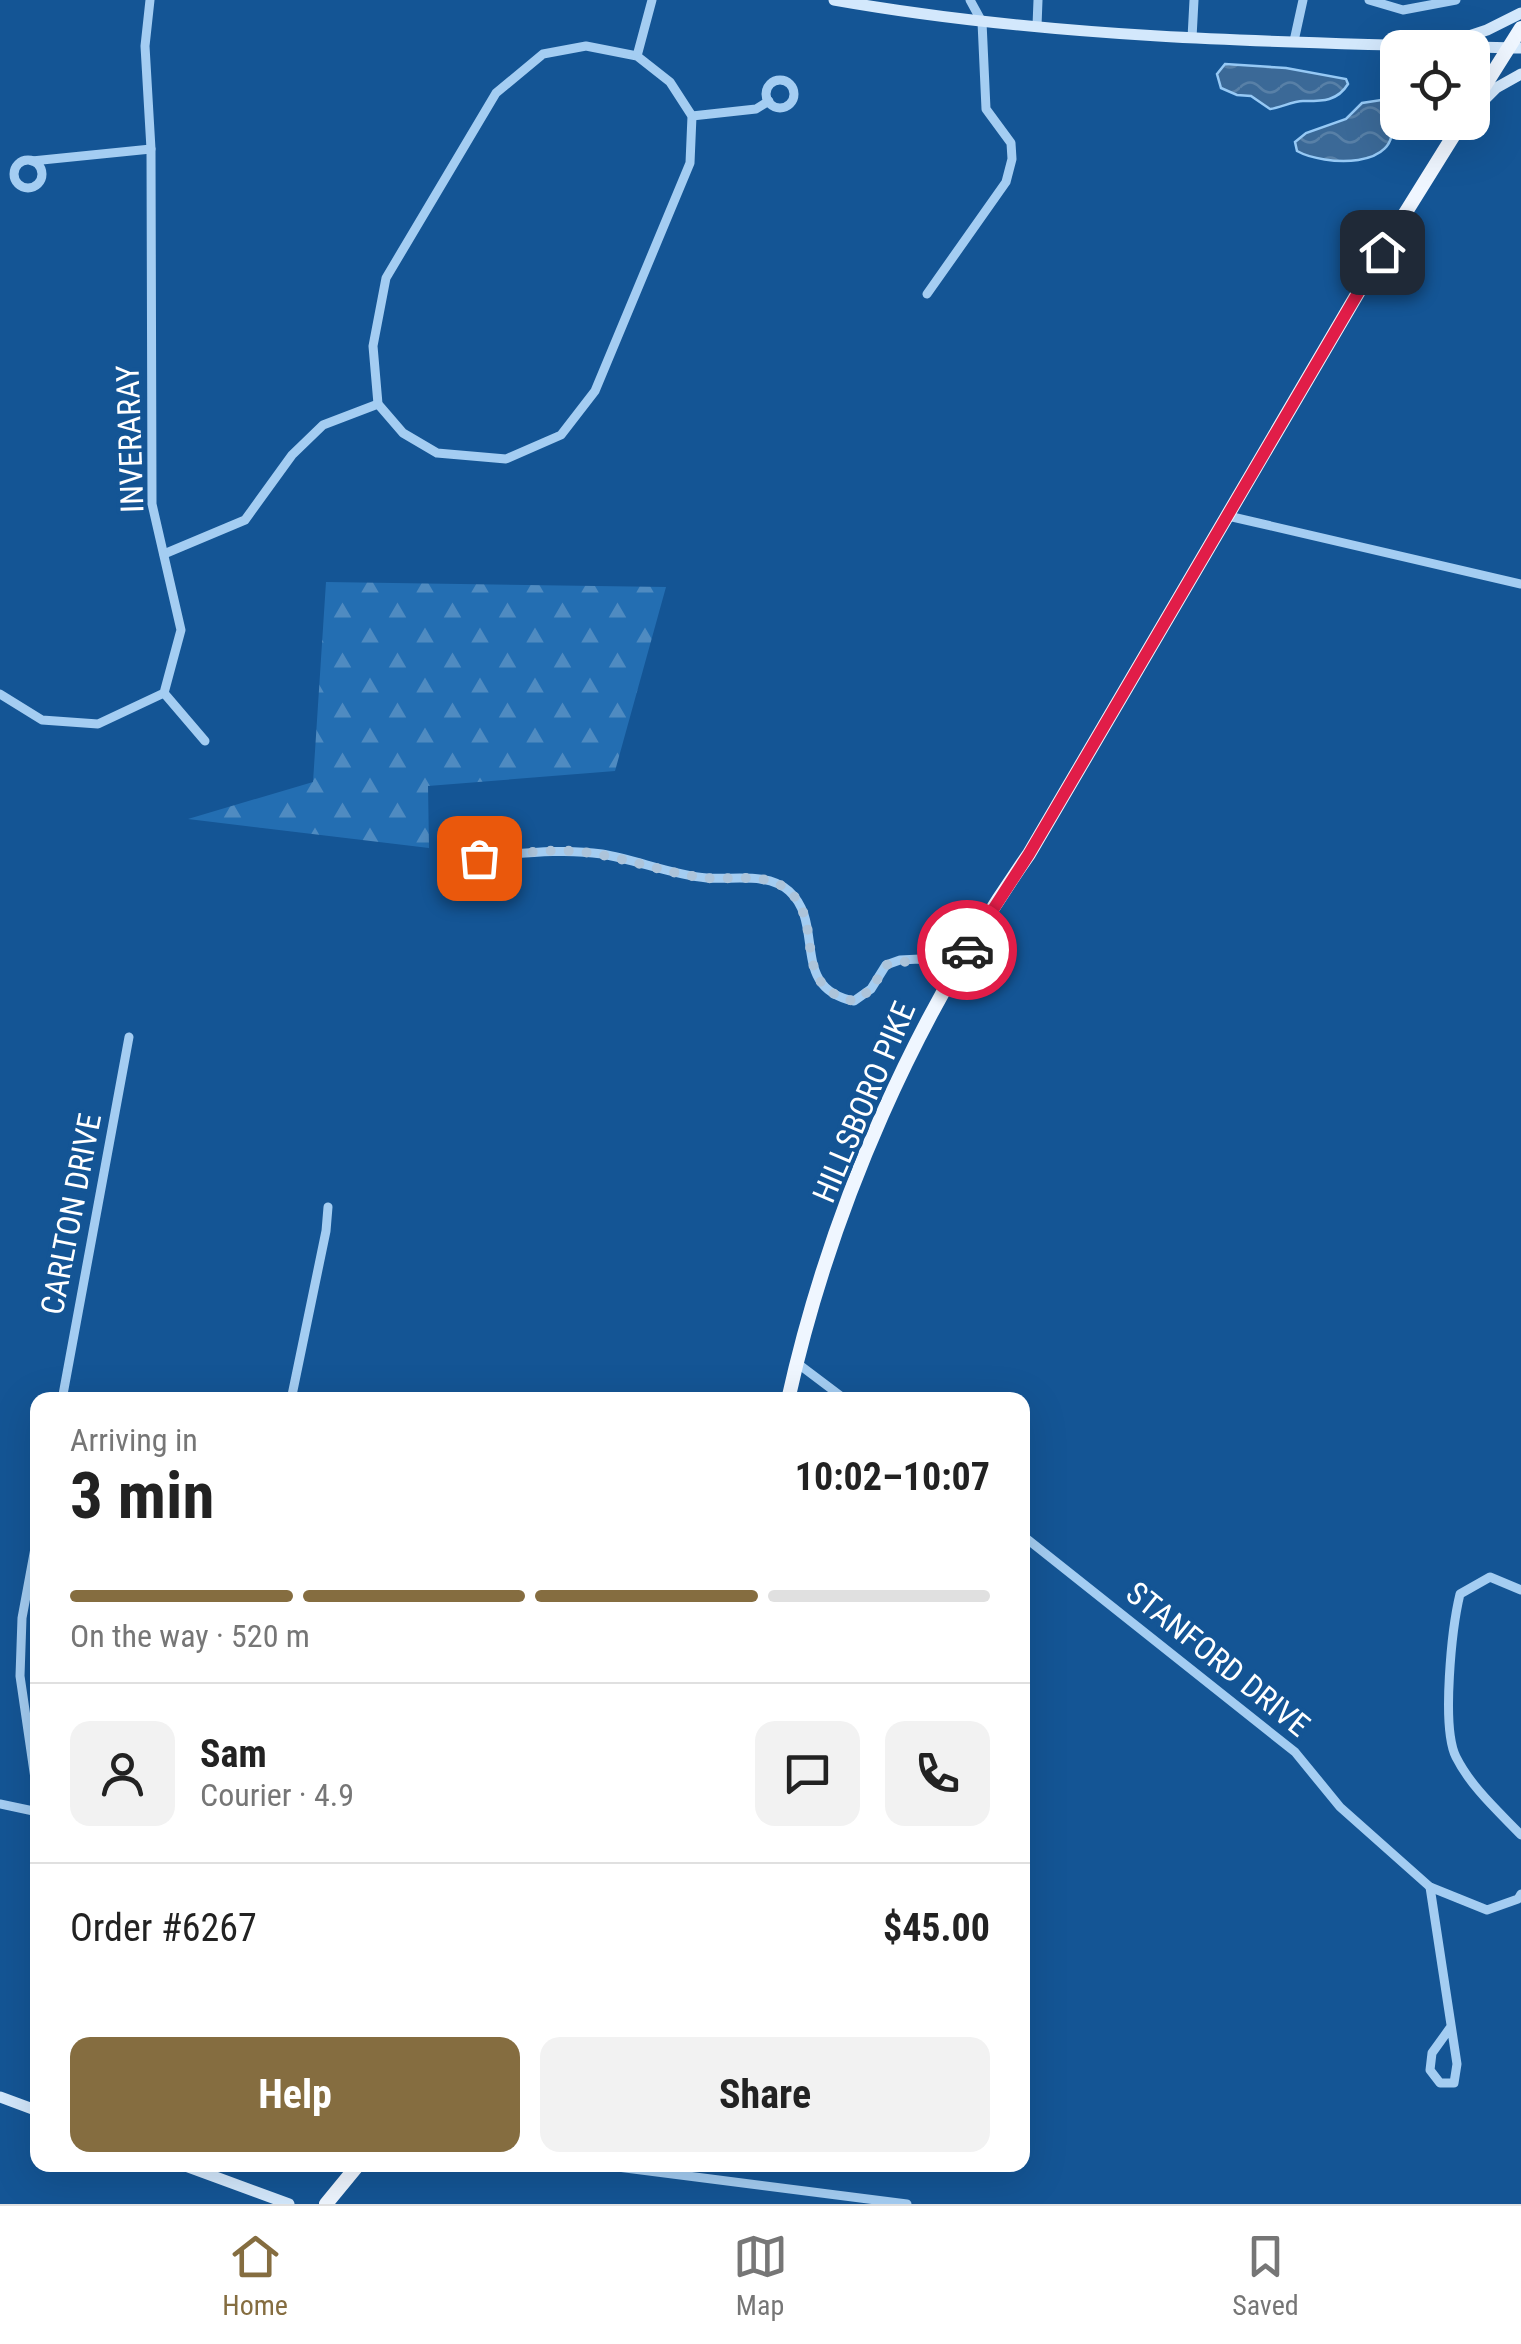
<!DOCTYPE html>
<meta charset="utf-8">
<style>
:root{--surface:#fff;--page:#f2f2f2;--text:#222;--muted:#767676;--line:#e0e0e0;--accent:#856d40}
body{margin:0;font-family:"Roboto Condensed",sans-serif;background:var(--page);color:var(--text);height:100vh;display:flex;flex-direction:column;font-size:38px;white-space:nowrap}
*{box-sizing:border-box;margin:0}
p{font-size:32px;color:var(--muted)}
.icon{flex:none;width:55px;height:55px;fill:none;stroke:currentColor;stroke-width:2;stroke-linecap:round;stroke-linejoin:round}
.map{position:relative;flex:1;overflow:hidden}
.panel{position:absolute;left:30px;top:1392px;width:1000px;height:780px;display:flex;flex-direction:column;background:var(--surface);border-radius:20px;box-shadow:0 10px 40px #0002}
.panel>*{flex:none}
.tools{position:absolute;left:1380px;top:30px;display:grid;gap:20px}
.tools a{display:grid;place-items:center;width:110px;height:110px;border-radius:20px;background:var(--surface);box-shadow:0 10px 40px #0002;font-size:50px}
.pin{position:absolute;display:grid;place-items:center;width:85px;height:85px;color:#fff;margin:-42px;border-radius:20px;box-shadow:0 5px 15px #0006}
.courier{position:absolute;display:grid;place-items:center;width:100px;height:100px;margin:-50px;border:8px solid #e11d48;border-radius:50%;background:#fff;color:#222;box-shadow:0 2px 12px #0007}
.headline em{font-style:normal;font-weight:700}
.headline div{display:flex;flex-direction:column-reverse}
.headline{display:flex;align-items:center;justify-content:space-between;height:170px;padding:0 40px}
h1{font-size:65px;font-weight:700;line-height:75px}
.bar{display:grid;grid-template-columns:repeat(4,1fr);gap:15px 10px;align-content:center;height:120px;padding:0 40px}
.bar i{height:12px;border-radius:8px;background:var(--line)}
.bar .current{background:var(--accent)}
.bar p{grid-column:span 4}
.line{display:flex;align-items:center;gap:25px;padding:0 40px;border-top:2px solid var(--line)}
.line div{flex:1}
.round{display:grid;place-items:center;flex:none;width:105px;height:105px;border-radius:20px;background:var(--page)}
.action{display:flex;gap:20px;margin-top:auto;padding:20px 40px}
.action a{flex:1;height:115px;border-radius:20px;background:var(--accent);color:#fff;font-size:40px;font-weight:700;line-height:115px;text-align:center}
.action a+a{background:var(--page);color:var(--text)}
.dock{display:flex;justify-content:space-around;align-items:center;height:140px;border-top:2px solid var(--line);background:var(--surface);font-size:28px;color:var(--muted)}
.dock a{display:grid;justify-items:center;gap:5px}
.dock .current{color:var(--accent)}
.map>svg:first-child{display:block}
.forest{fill:url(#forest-firs)}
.water{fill:url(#water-waves);stroke:#96c9f5;stroke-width:2.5}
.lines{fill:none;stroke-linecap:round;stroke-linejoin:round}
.street{stroke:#a4cdf2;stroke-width:9}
.secondary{stroke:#d3e8fc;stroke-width:11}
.primary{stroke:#eff6ff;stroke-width:14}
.done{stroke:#adc4da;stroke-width:10;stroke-dasharray:0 18}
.route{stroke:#e11d48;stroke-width:12}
.labels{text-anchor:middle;stroke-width:8;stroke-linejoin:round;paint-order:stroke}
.street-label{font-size:32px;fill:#fff;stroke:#145595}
</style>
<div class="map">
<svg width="1521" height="2204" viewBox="0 0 1521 2204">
<defs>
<pattern id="forest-firs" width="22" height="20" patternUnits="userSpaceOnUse" patternTransform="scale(2.5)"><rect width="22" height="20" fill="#236eb2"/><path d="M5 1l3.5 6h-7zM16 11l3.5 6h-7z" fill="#4f8bc1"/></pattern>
<pattern id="water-waves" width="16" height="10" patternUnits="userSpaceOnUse" patternTransform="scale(2.5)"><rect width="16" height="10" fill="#3b6997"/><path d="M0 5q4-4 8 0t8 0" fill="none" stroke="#5880a7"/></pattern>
</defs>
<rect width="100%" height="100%" fill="#145595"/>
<polygon class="forest" points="326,582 666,587 615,771 428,786 429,848 188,819 313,782"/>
<g class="water">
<path d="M1225,64L1286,68L1346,79L1348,84C1337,102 1321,101 1303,101C1293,101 1280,108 1270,109L1251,96L1237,95L1221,88L1217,74Z"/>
<path d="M1388,99L1397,103V116L1391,121C1402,170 1324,166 1297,151L1295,142L1306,133L1346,119L1362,103Z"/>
</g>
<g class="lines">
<g class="street">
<polyline points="1369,0 1403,10 1456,0"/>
<polyline points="1037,26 1038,0"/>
<polyline points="1192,38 1194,0"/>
<polyline points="1294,41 1303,0"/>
<polygon points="586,46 637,56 670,82 692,116 690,163 595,391 561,435 506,459 437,453 403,433 378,404 373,346 386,278 496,93 543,54"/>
<polyline points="637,56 652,0"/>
<circle cx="780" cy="94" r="14"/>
<polyline points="692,116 756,109 769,101"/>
<circle cx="28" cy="174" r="14"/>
<polyline points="32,161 151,149"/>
<polyline points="927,294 1006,182 1012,159 1011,143 986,109 982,22 970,0"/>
<polyline points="1228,516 1521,584"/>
<polyline points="164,554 245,520 292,455 323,425 378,404"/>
<polyline points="164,693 205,741"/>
<polyline points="0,694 42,720 98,724 164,693 181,630 152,504 151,149 145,46 150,0"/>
<path d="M479,857C520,854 561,848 602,854C637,860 672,875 707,878C733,880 768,872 789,891C826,924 789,988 854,1001L871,989L886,965L900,960L920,959L953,976"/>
<polyline points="797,1363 846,1400"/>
<polyline points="62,1400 129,1037"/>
<polyline points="291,1400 326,1231 328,1207"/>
<polyline points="38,1532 22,1618 20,1676 38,1799"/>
<polyline points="1022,1535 1295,1752 1340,1807 1430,1887 1487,1910 1518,1899 1521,1894"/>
<path d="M1521,1590L1490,1577L1460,1594C1452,1627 1441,1727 1456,1757C1471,1787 1498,1811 1521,1835"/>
<polyline points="0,1804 38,1812"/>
<polyline points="1430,1887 1457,2064 1454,2083 1440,2083 1430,2070 1432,2053 1450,2028"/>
<polyline points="602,2165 907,2204"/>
</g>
<g class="secondary">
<path d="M834,0C1060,40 1292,43 1521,48"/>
<polyline points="1451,42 1487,30 1521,13"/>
<polyline points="1476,108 1496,88 1521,74"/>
<polyline points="0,2097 38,2111"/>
<polyline points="183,2165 289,2204"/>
</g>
<g class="primary">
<polyline points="1472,106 1521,28"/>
<path d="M788,1400C831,1206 915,1017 1029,854L1396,228L1462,122"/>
<polyline points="326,2204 358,2165"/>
</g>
</g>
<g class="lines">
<path class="done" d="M479,858C509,855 542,849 571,851C618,854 661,873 707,878C733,880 768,872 789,891C826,924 789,988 854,1001L871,990L886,965L920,959L953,976L967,950"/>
<polyline class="route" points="967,950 1029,854 1382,252"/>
</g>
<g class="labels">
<g class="street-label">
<text transform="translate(130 439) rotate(-92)" y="11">INVERARAY</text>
<text transform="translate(864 1102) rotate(-67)" y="11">HILLSBORO PIKE</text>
<text transform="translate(71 1214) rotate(-79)" y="11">CARLTON DRIVE</text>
<text transform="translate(1218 1659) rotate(39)" y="11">STANFORD DRIVE</text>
</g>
</g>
</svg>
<div class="tools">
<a><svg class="icon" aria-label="locate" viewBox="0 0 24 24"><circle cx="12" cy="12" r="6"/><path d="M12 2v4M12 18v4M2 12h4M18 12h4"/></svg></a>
</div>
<div class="pin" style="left:479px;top:858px;background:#ea580c"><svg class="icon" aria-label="bag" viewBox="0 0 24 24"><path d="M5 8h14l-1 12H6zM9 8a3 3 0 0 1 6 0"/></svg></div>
<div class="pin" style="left:1382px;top:252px;background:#1f2937"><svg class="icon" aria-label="home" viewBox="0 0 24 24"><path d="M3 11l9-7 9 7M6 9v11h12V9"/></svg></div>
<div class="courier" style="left:967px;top:950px"><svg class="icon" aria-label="car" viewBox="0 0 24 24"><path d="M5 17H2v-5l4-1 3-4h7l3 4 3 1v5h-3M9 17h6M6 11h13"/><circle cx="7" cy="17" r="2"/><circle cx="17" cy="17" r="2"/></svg></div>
<section class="panel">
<div class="headline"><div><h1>3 min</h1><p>Arriving in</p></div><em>10:02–10:07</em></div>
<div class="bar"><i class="current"></i><i class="current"></i><i class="current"></i><i></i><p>On the way · 520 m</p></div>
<div class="line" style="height:180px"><a class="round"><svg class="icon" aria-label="person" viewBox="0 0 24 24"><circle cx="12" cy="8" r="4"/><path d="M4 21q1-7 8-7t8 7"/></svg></a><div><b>Sam</b><p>Courier · 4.9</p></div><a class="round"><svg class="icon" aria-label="chat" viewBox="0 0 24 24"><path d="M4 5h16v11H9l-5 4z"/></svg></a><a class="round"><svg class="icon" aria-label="phone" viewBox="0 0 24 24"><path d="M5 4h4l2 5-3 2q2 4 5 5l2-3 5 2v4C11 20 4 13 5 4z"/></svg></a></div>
<div class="line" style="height:130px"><div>Order #6267</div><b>$45.00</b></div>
<div class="action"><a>Help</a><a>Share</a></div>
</section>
</div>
<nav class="dock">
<a class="current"><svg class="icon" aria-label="home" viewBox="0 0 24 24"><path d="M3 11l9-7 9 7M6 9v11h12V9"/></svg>Home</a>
<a><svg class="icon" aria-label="map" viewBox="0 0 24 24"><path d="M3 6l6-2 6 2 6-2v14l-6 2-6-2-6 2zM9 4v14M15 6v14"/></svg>Map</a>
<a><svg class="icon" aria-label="saved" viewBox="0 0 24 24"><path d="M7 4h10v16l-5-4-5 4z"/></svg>Saved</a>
</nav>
